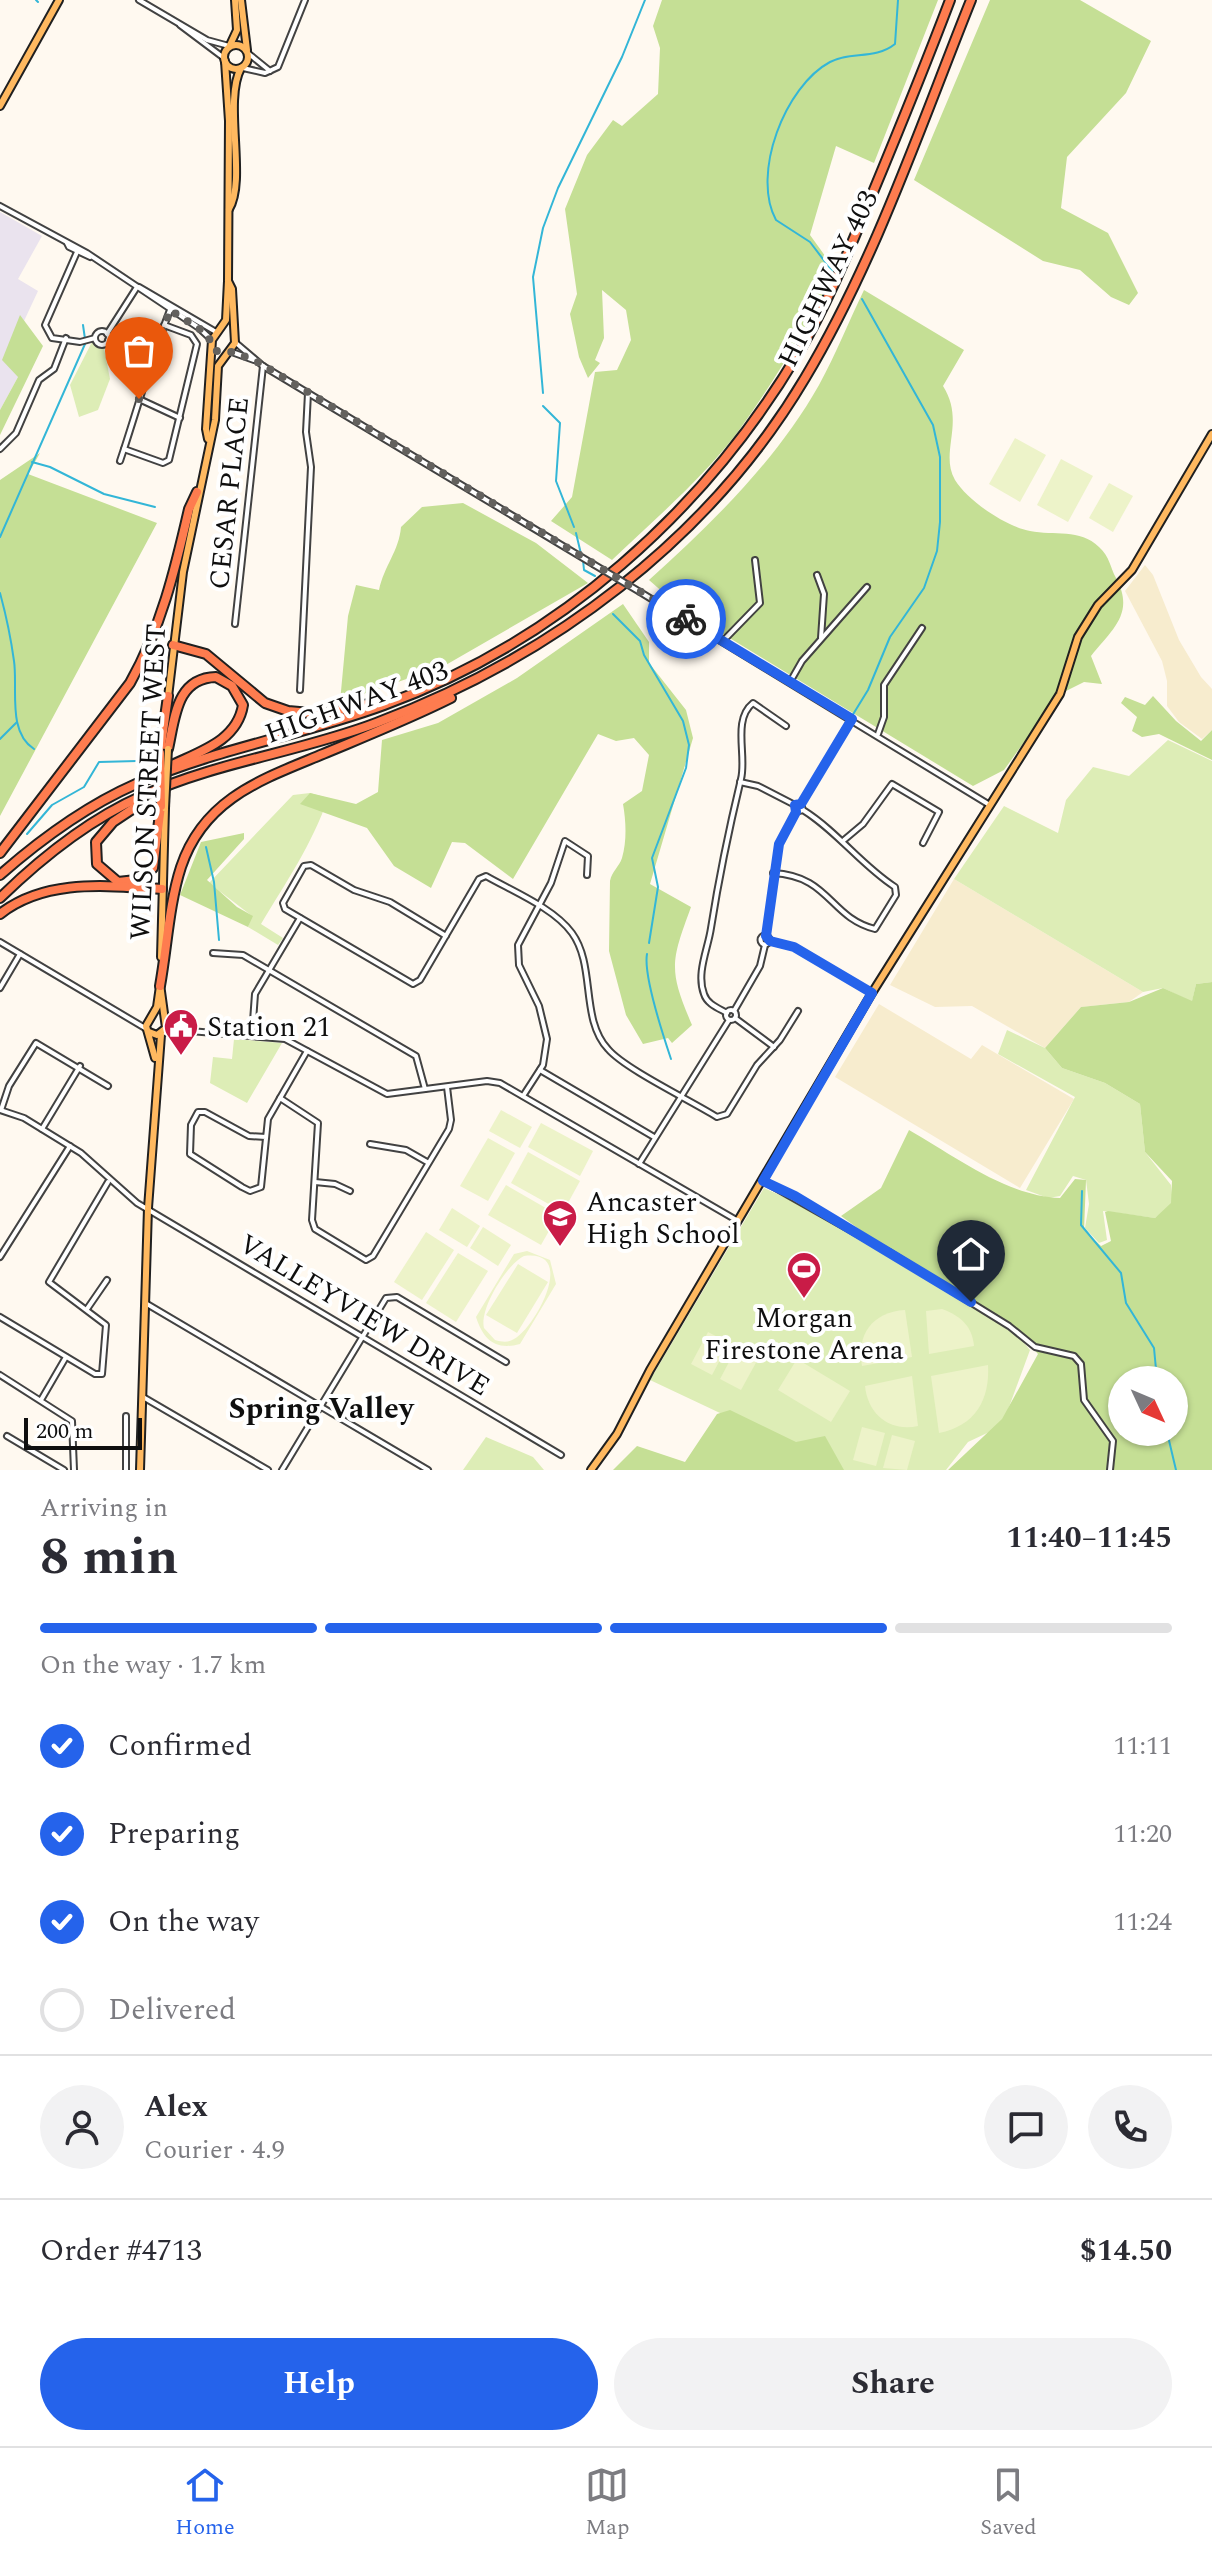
<!DOCTYPE html>
<meta charset="utf-8">
<style>
:root{--surface:#fff;--page:#f2f2f3;--text:#2b2b33;--muted:#7c7c81;--line:#e1e1e2;--accent:#2563eb}
body{margin:0;font-family:Spectral,serif;background:var(--page);color:var(--text);height:100vh;display:flex;flex-direction:column;font-size:30px;white-space:nowrap}
*{box-sizing:border-box;margin:0}
p{font-size:26px;color:var(--muted)}
.icon{flex:none;width:44px;height:44px;fill:none;stroke:currentColor;stroke-width:2;stroke-linecap:round;stroke-linejoin:round}
.map{position:relative;height:1470px;overflow:hidden}
.side{display:flex;flex-direction:column;background:var(--surface);flex:1}
.side>*{flex:none}
.needle{width:52px;rotate:134deg}
.tools{position:absolute;left:1108px;top:1366px;display:grid;gap:16px}
.tools a{display:grid;place-items:center;width:80px;height:80px;border-radius:50%;background:var(--surface);box-shadow:0 2px 6px #0004;font-size:40px}
.scale{position:absolute;left:24px;bottom:20px;width:118px;box-sizing:border-box;padding-left:8px;border:4px solid #0f0f0f;border-top:0;font-size:22px;line-height:28px;white-space:nowrap;color:#0f0f0f;-webkit-text-stroke:6px #fff;paint-order:stroke}
.pin{position:absolute;display:grid;place-items:center;width:68px;height:68px;color:#fff;margin:-82px -34px;border-radius:50% 50% 50% 0;rotate:-45deg;box-shadow:0 0 8px #0007}
.pin .icon{rotate:45deg}
.courier{position:absolute;display:grid;place-items:center;width:80px;height:80px;margin:-40px;border:6px solid #2563eb;border-radius:50%;background:#fff;color:#222;box-shadow:0 2px 10px #0007}
.headline em{font-style:normal;font-weight:700}
.headline div{display:flex;flex-direction:column-reverse}
.headline{display:flex;align-items:center;justify-content:space-between;height:136px;padding:0 40px}
h1{font-size:52px;font-weight:700;line-height:60px}
.bar{display:grid;grid-template-columns:repeat(4,1fr);gap:12px 8px;align-content:center;height:96px;padding:0 40px}
.bar i{height:10px;border-radius:6px;background:var(--line)}
.bar .on{background:var(--accent)}
.bar p{grid-column:span 4}
.line{display:flex;align-items:center;gap:20px;padding:0 40px;border-top:2px solid var(--line)}
.line div{flex:1}
.round{display:grid;place-items:center;flex:none;width:84px;height:84px;border-radius:42px;background:var(--page)}
ol{padding:0 40px;list-style:none}
li{display:flex;align-items:center;gap:24px;height:88px}
li p{margin-inline-start:auto}
li .icon{padding:8px;border-radius:50%;background:var(--accent);color:#fff;stroke-width:4}
li:last-child{color:var(--muted)}
li i{width:44px;height:44px;border:4px solid var(--line);border-radius:50%}
.button{display:flex;gap:16px;margin-top:auto;padding:16px 40px}
.button a{flex:1;height:92px;border-radius:48px;background:var(--accent);color:#fff;font-size:32px;font-weight:700;line-height:92px;text-align:center}
.button a+a{background:var(--page);color:var(--text)}
.tab-bar{display:flex;justify-content:space-around;align-items:center;height:112px;border-top:2px solid var(--line);background:var(--surface);font-size:22px;color:var(--muted)}
.tab-bar a{display:grid;justify-items:center;gap:4px}
.tab-bar .on{color:var(--accent)}
.map>svg:first-child{display:block}
.industrial{fill:#eae3ee}
.farmland{fill:#f7ecce}
.green{fill:#ddedb6}
.forest{fill:#c5df95;fill-rule:evenodd}
.pitch{fill:#edf3c9;fill-rule:evenodd}
.lines{fill:none;stroke-linecap:round;stroke-linejoin:round}
.stream{stroke:#33b6d7;stroke-width:2}
.minor-casing{stroke:#424242;stroke-width:8}
.major-casing{stroke:#202020;stroke-width:10}
.highway-casing{stroke:#202020;stroke-width:12}
.minor{stroke:#fff;stroke-width:4}
.major{stroke:#ffb960;stroke-width:6}
.highway{stroke:#fe7c4f;stroke-width:8}
.minor-bridge-casing{stroke:#424242;stroke-width:8;stroke-linecap:butt}
.major-bridge-casing{stroke:#202020;stroke-width:10;stroke-linecap:butt}
.highway-bridge-casing{stroke:#202020;stroke-width:12;stroke-linecap:butt}
.minor-bridge{stroke:#fff;stroke-width:4}
.major-bridge{stroke:#ffb960;stroke-width:6}
.highway-bridge{stroke:#fe7c4f;stroke-width:8}
.done{stroke:#63615e;stroke-width:8;stroke-dasharray:0 14.4}
.route{stroke:#2563eb;stroke-width:10}
.labels{text-anchor:middle;stroke-width:8;stroke-linejoin:round;paint-order:stroke}
.street-label{font-size:28px;fill:#0f0f0f;stroke:#fff}
.poi-label{font-size:28px;fill:#0f0f0f;stroke:#fff;text-anchor:start}
.neighbourhood-label{font-size:30px;font-weight:bold;fill:#0f0f0f;stroke:#fff}
</style>
<div class="map">
<svg width="1212" height="1470" viewBox="0 0 1212 1470">
<rect width="100%" height="100%" fill="#fff9f0"/>
<polygon class="industrial" points="0,212 42,236 18,279 38,291 24,321 20,316 18,377 0,410"/>
<g class="farmland">
<polygon points="1145,565 1153,575 1179,640 1201,677 1212,689 1212,730 1202,739 1179,722 1167,706 1167,681 1162,661 1125,591"/>
<polygon points="954,879 1143,992 1129,1002 1081,1007 1045,1048 972,1006 935,1007 890,985"/>
<polygon points="879,1004 971,1059 982,1045 1074,1099 1020,1188 835,1077"/>
</g>
<g class="green">
<polygon points="92,342 104,348 110,379 98,410 79,417 70,385"/>
<polygon points="1168,740 1212,761 1212,982 1196,984 1192,1002 1163,988 1143,992 954,879 1004,806 1058,833 1066,800 1093,767 1129,776"/>
<path d="M310,793L328,798C312,845 286,882 261,924L283,938L278,945L248,927L252,916L209,883L293,795Z"/>
<polygon points="1007,1030 1045,1048 1062,1068 1105,1083 1140,1104 1145,1152 1171,1185 1173,1204 1155,1218 1103,1211 1107,1240 1099,1243 1085,1228 1089,1204 1086,1180 1073,1176 1060,1196 1048,1198 1026,1190 1075,1097 998,1054"/>
<polygon points="234,1039 282,1043 247,1103 210,1083 213,1057 232,1059"/>
<polygon points="764,1188 819,1213 1014,1331 1030,1350 1002,1426 968,1442 946,1470 828,1470 790,1446 650,1380"/>
<polygon points="486,1437 533,1457 544,1470 463,1470"/>
</g>
<g class="forest">
<path d="M662,0H938L874,163L836,146L810,235L836,271C806,327 775,381 737,433C701,480 655,519 612,560L551,521L572,497L595,372L617,370L631,340L626,310L602,290L604,338L595,360L600,363L588,378L579,357L570,314L577,294L565,209L587,155L613,120L622,126L658,94L660,48L653,26Z"/>
<polygon points="990,0 1080,0 1151,41 1126,93 1067,157 1061,208 1108,233 1138,293 1129,305 1111,297 1080,270 1043,261 914,180"/>
<path d="M864,290L964,350L943,386C966,422 939,452 955,480C968,501 1005,526 1030,531C1054,536 1080,528 1099,547C1110,557 1110,567 1116,578C1135,613 1113,629 1091,656L1102,684L1084,682L1058,695L1004,770L973,786L682,609L649,580C713,522 776,461 819,385C836,354 849,321 864,290Z"/>
<polygon points="20,315 43,346 0,435 0,410 18,377 2,360"/>
<polygon points="40,453 28,474 157,523 0,816 0,480"/>
<path d="M463,503L536,543L588,583L444,666L340,702L348,616L356,585L379,590C384,566 399,551 401,527L422,507Z"/>
<path d="M623,604L649,642V663L686,710L693,738L650,884L691,907C671,962 668,969 692,1025L672,1043L668,1038L643,1044L626,1015L609,951L610,881C612,871 619,867 622,858C627,841 626,821 623,804L642,791L649,755L634,738L616,741L598,734L513,879L465,843L452,842L431,888L394,866L367,828L300,804L310,793L356,804L378,792L382,740L438,723L517,678Z"/>
<polygon points="1153,696 1176,721 1201,741 1212,730 1212,760 1159,734 1142,737 1132,731 1137,717 1121,703 1125,697 1145,705"/>
<polygon points="244,833 244,839 207,880 237,907 253,916 248,927 180,895 201,842"/>
<path d="M1212,982V1470H948L1002,1419L1038,1354L1011,1323L892,1253L841,1216L881,1188L909,1130C955,1156 1006,1196 1060,1198L1075,1179L1086,1180L1084,1230L1101,1246L1111,1241L1105,1212L1108,1211L1155,1218L1171,1203L1172,1181L1145,1152L1140,1104L1105,1083L1062,1068L1045,1048L1081,1007L1129,1002L1163,988L1192,1001L1196,984ZM1122,1380H1174V1432H1122Z"/>
<polygon points="730,1410 796,1442 825,1436 844,1470 613,1470 637,1446 685,1462 717,1414"/>
</g>
<g class="pitch">
<polygon points="1015,438 1046,455 1020,502 989,484"/>
<polygon points="1061,459 1093,476 1068,522 1037,505"/>
<polygon points="1109,483 1133,496 1113,532 1089,518"/>
<polygon points="501,1110 532,1127 520,1148 489,1131"/>
<polygon points="541,1123 593,1151 580,1176 528,1147"/>
<polygon points="488,1138 515,1153 488,1201 460,1186"/>
<polygon points="528,1152 580,1181 563,1212 511,1183"/>
<polygon points="506,1185 558,1215 541,1245 488,1215"/>
<polygon points="452,1208 480,1226 467,1247 439,1230"/>
<polygon points="483,1227 511,1245 498,1266 470,1248"/>
<polygon points="426,1232 454,1250 422,1300 394,1282"/>
<path d="M527,1251L550,1260L556,1284L520,1344C495,1351 483,1339 476,1317L514,1254ZM524,1256C579,1249 534,1329 514,1339C508,1343 502,1342 495,1340L484,1328C479,1309 507,1264 524,1256Z"/>
<polygon points="458,1253 488,1271 456,1322 426,1303"/>
<polygon points="518,1264 548,1282 517,1333 486,1315"/>
<path d="M942,1309C961,1316 972,1326 974,1346L929,1354L926,1311Z"/>
<path d="M905,1310L912,1357L862,1366C856,1335 872,1312 905,1310Z"/>
<polygon points="708,1332 729,1343 712,1375 691,1364"/>
<polygon points="737,1347 758,1359 741,1390 720,1379"/>
<polygon points="797,1359 850,1391 831,1422 778,1390"/>
<path d="M988,1365C990,1400 975,1426 939,1433L931,1376Z"/>
<path d="M912,1376L918,1426C890,1432 868,1415 865,1386Z"/>
<polygon points="862,1427 885,1433 876,1466 853,1460"/>
<polygon points="892,1435 915,1441 907,1470 883,1468"/>
</g>
<g class="lines">
<g class="stream">
<polyline points="36,0 38,2"/>
<path d="M832,271L810,242L776,220C751,174 785,86 830,62C850,51 875,60 895,44L898,0"/>
<polyline points="83,325 85,339"/>
<polyline points="543,393 533,277 543,228 558,188 622,57 645,0"/>
<polyline points="543,406 560,423 556,481 574,527"/>
<polyline points="32,462 50,467 104,494 155,507"/>
<polyline points="576,533 581,554"/>
<polyline points="0,537 85,344"/>
<polyline points="583,560 584,570 595,576"/>
<path d="M0,593C6,615 11,639 14,661C18,688 7,732 34,749"/>
<polyline points="613,614 640,641 644,655 683,721 689,745 686,768 652,858 658,887 649,943"/>
<polyline points="852,716 868,690 890,637 924,588 937,551 940,522 940,457 933,425 862,299"/>
<polyline points="0,739 17,722"/>
<polyline points="27,834 52,805 84,787 99,762 137,761"/>
<polyline points="206,847 214,882 219,940"/>
<path d="M647,954C643,976 663,1035 671,1059"/>
<polyline points="1082,1191 1081,1225 1121,1273 1126,1303 1154,1348 1157,1380"/>
<polyline points="1167,1432 1176,1470"/>
</g>
<g class="minor-casing">
<g id="minor">
<polyline points="139,0 207,40 229,46"/>
<polyline points="180,25 224,58"/>
<polyline points="249,54 270,71"/>
<polyline points="243,68 265,73 278,67 305,0"/>
<polyline points="0,206 87,253 199,328 212,340"/>
<polyline points="67,243 69,247 90,257"/>
<polyline points="77,252 45,325 52,338 80,342 95,338"/>
<polyline points="139,287 216,332"/>
<path d="M164,325L191,335L197,344L169,460L163,463L124,449C139,403 152,356 170,310"/>
<circle cx="102" cy="338" r="7"/>
<polyline points="107,334 137,287"/>
<polyline points="108,340 153,358"/>
<polyline points="236,343 263,366 593,564"/>
<polyline points="229,351 254,360"/>
<polyline points="139,399 180,418"/>
<polyline points="0,449 16,433 39,380 54,369 66,338"/>
<polyline points="120,461 124,449"/>
<polyline points="817,575 824,594 821,638"/>
<polyline points="640,592 988,804"/>
<polyline points="235,624 263,366"/>
<polyline points="723,641 760,603 755,560"/>
<polyline points="790,682 802,661 867,587"/>
<polyline points="300,690 311,467 306,432 308,393"/>
<polyline points="878,734 884,717 884,685 922,628"/>
<polyline points="740,782 758,786 795,805"/>
<polyline points="801,804 851,720"/>
<polyline points="844,840 863,824 892,784 939,812 923,843"/>
<path d="M773,873C830,876 829,917 875,929L896,895L895,887C861,865 838,832 803,810L796,812L795,805L801,804L803,810"/>
<circle cx="765" cy="940" r="4.5"/>
<path d="M446,936L390,902L354,890L311,865L304,866L283,903L285,909L413,984L420,980L479,879L486,876C512,891 554,908 572,933C596,966 580,1019 608,1049C625,1069 690,1100 717,1117L727,1114L757,1065L780,1040L798,1011"/>
<polyline points="766,936 779,844 796,812"/>
<polyline points="770,941 794,947 872,993"/>
<polyline points="0,942 145,1028"/>
<polyline points="213,953 243,955 416,1056 425,1089"/>
<polyline points="0,988 20,954"/>
<circle cx="731" cy="1015" r="5"/>
<polyline points="734,1011 760,966 765,945"/>
<path d="M727,1013C718,1008 707,1004 704,994C696,973 708,949 711,928C719,877 729,829 741,779C747,756 732,720 753,703L786,726"/>
<polyline points="735,1018 774,1047"/>
<polyline points="163,1033 178,1030 285,1039 387,1094 487,1081 500,1083 738,1221"/>
<polyline points="252,1035 255,994 300,918"/>
<polyline points="540,1070 654,1137"/>
<polyline points="523,1096 543,1065 547,1039 539,1006 519,965 518,945 551,883 565,841 588,856 587,875"/>
<polyline points="280,1098 318,1123 312,1220 315,1229 366,1260 373,1256 449,1129 451,1120 447,1087"/>
<polyline points="0,1110 24,1118 81,1153 137,1203 561,1455"/>
<polyline points="1,1110 9,1086 36,1043 108,1086"/>
<polyline points="42,1129 80,1066"/>
<polyline points="266,1137 249,1136 205,1112 198,1112 191,1125 190,1154 242,1187 250,1191 261,1187 268,1119 307,1051"/>
<polyline points="370,1144 406,1150 427,1162"/>
<polyline points="639,1164 729,1020"/>
<polyline points="763,1181 889,1252 1009,1326 1035,1347 1074,1356 1081,1364 1084,1400 1113,1441 1110,1470"/>
<polyline points="315,1182 335,1184 350,1191"/>
<polyline points="0,1257 70,1146"/>
<polyline points="147,1304 428,1470"/>
<polyline points="87,1309 107,1280"/>
<polyline points="0,1317 95,1374 102,1374 106,1325 49,1282 108,1182"/>
<polyline points="0,1375 72,1421 74,1470"/>
<polyline points="143,1397 268,1470"/>
<polyline points="41,1400 66,1357"/>
<polyline points="7,1436 64,1470"/>
<polyline points="126,1470 126,1416"/>
<polyline points="282,1470 386,1298 397,1297 506,1362"/>
</g>
</g>
<g class="major-casing">
<g id="major">
<polyline points="241,0 247,50"/>
<circle cx="236" cy="57" r="12"/>
<polyline points="230,45 237,30 235,0"/>
<polyline points="0,106 59,0"/>
<path d="M229,209C247,180 223,101 241,68"/>
<polyline points="208,439 206,429 212,340 226,320 228,281 229,121 225,61"/>
<polyline points="168,697 183,572 215,420 218,366 235,343 232,289 228,281"/>
<polyline points="161,957 165,808"/>
<polyline points="149,1032 157,1035 166,1028 160,984"/>
<polyline points="155,1058 146,1026 157,1007 160,986"/>
<polyline points="140,1470 148,1208 161,1035"/>
<polyline points="591,1470 617,1434 650,1370 872,993 1060,694 1078,637 1098,605 1132,570 1212,434"/>
</g>
</g>
<g class="highway-casing">
<g id="highway">
<polyline points="173,645 206,654 265,703 288,711 322,714 377,702"/>
<path d="M168,749C175,718 176,678 216,677L232,686L243,705C237,742 198,752 168,767"/>
<polyline points="160,753 168,696"/>
<polyline points="143,802 113,822 96,842 97,864 118,882 136,880 153,868 161,806"/>
<path d="M0,853L130,683C161,628 175,570 189,509L197,492"/>
<path d="M0,875C41,839 86,806 136,784C215,749 303,735 384,705C558,642 705,511 799,352C828,303 849,250 871,197C898,132 925,66 950,0"/>
<path d="M0,898C42,857 88,820 142,796C216,762 300,752 376,723C550,658 709,540 805,378C875,261 920,127 971,0"/>
<path d="M0,914C46,878 107,886 162,889"/>
<path d="M160,986C167,947 169,904 181,867C204,798 263,779 323,754C366,736 409,719 451,698"/>
</g>
</g>
<use href="#minor" class="minor"/>
<use href="#major" class="major"/>
<use href="#highway" class="highway"/>
<g class="minor-bridge-casing">
<polyline id="minor-bridge" points="593,564 640,592"/>
</g>
<g class="major-bridge-casing">
<polyline id="major-bridge" points="165,808 168,749"/>
</g>
<g class="highway-bridge-casing">
<polyline id="highway-bridge" points="160,753 161,806"/>
</g>
<use href="#minor-bridge" class="minor-bridge"/>
<use href="#major-bridge" class="major-bridge"/>
<use href="#highway-bridge" class="highway-bridge"/>
</g>
<g class="lines">
<polyline class="done" points="139,399 170,310 206,333 216,351 233,352 256,361 686,619"/>
<polyline class="route" points="686,619 852,719 801,804 795,805 796,812 779,844 766,936 770,941 794,947 872,993 763,1181 795,1196 971,1302"/>
</g>
<defs>
<g id="civic-pin" transform="scale(1.8)"><path d="M0 17L-7.5 6A9.5 9.5 0 1 1 7.5 6Z" fill="#c91c47" stroke="#fff"/><path d="M-.6-6.5H3V-4.5H.6V-3L4-1V1h2V6H-6V1h2V-1L-.6-3ZM-1.2 2.5V6h2.4V2.5Z" fill="#fff"/></g>
<g id="school-pin" transform="scale(1.8)"><path d="M0 17L-7.5 6A9.5 9.5 0 1 1 7.5 6Z" fill="#c91c47" stroke="#fff"/><path d="M0-5L7-2L0 1L-7-2ZM-4 1L0 2.5L4 1V4Q0 6-4 4Z" fill="#fff"/></g>
<g id="stadium-pin" transform="scale(1.8)"><path d="M0 17L-7.5 6A9.5 9.5 0 1 1 7.5 6Z" fill="#c91c47" stroke="#fff"/><path d="M0-5a6.5 5 0 1 0 0 10a6.5 5 0 1 0 0-10ZM-3.5-1.8h7v3.6h-7Z" fill="#fff"/></g>
</defs>
<g fill-rule="evenodd">
<use href="#civic-pin" x="181" y="1026"/>
<use href="#school-pin" x="560" y="1217"/>
<use href="#stadium-pin" x="804" y="1269"/>
</g>
<g class="labels">
<g class="street-label">
<text transform="translate(827 278) rotate(-64)" y="10">HIGHWAY 403</text>
<text transform="translate(228 493) rotate(-84)" y="10">CESAR PLACE</text>
<text transform="translate(356 701) rotate(-20)" y="10">HIGHWAY 403</text>
<text transform="translate(147 782) rotate(-87)" y="10">WILSON STREET WEST</text>
<text transform="translate(365 1314) rotate(31)" y="10">VALLEYVIEW DRIVE</text>
</g>
<g class="poi-label">
<text x="207" y="1036">Station 21</text>
<text x="586" y="1211">Ancaster<tspan x="586" dy="32">High School</tspan></text>
<text x="804" y="1327" text-anchor="middle">Morgan<tspan x="804" dy="32">Firestone Arena</tspan></text>
</g>
<g class="neighbourhood-label">
<text x="321" y="1418">Spring Valley</text>
</g>
</g>
</svg>
<div class="tools">
<a><svg class="needle" viewBox="-14 -14 28 28"><path d="M0-13l5 13h-10z" fill="#e53935"/><path d="M0 13l5-13h-10z" fill="#7c7c81"/></svg></a>
</div>
<div class="scale">200 m</div>
<div class="pin" style="left:139px;top:399px;background:#ea580c"><svg class="icon" aria-label="bag" viewBox="0 0 24 24"><path d="M5 8h14l-1 12H6zM9 8a3 3 0 0 1 6 0"/></svg></div>
<div class="pin" style="left:971px;top:1302px;background:#1f2937"><svg class="icon" aria-label="home" viewBox="0 0 24 24"><path d="M3 11l9-7 9 7M6 9v11h12V9"/></svg></div>
<div class="courier" style="left:686px;top:619px"><svg class="icon" aria-label="bike" viewBox="0 0 24 24"><circle cx="6" cy="16" r="4"/><circle cx="18" cy="16" r="4"/><path d="M6 16l4-8h5l3 8M10 8l3 8H6M13 5h3"/></svg></div>
</div>
<section class="side">
<div class="headline"><div><h1>8 min</h1><p>Arriving in</p></div><em>11:40–11:45</em></div>
<div class="bar"><i class="on"></i><i class="on"></i><i class="on"></i><i></i><p>On the way · 1.7 km</p></div>
<ol>
<li><svg class="icon" aria-label="check" viewBox="0 0 24 24"><path d="M5 12l5 5 9-10"/></svg>Confirmed<p>11:11</p></li>
<li><svg class="icon" aria-label="check" viewBox="0 0 24 24"><path d="M5 12l5 5 9-10"/></svg>Preparing<p>11:20</p></li>
<li><svg class="icon" aria-label="check" viewBox="0 0 24 24"><path d="M5 12l5 5 9-10"/></svg>On the way<p>11:24</p></li>
<li><i></i>Delivered</li>
</ol>
<div class="line" style="height:144px"><a class="round"><svg class="icon" aria-label="person" viewBox="0 0 24 24"><circle cx="12" cy="8" r="4"/><path d="M4 21q1-7 8-7t8 7"/></svg></a><div><b>Alex</b><p>Courier · 4.9</p></div><a class="round"><svg class="icon" aria-label="chat" viewBox="0 0 24 24"><path d="M4 5h16v11H9l-5 4z"/></svg></a><a class="round"><svg class="icon" aria-label="phone" viewBox="0 0 24 24"><path d="M5 4h4l2 5-3 2q2 4 5 5l2-3 5 2v4C11 20 4 13 5 4z"/></svg></a></div>
<div class="line" style="height:104px"><div>Order #4713</div><b>$14.50</b></div>
<div class="button"><a>Help</a><a>Share</a></div>
</section>
<nav class="tab-bar">
<a class="on"><svg class="icon" aria-label="home" viewBox="0 0 24 24"><path d="M3 11l9-7 9 7M6 9v11h12V9"/></svg>Home</a>
<a><svg class="icon" aria-label="map" viewBox="0 0 24 24"><path d="M3 6l6-2 6 2 6-2v14l-6 2-6-2-6 2zM9 4v14M15 6v14"/></svg>Map</a>
<a><svg class="icon" aria-label="saved" viewBox="0 0 24 24"><path d="M7 4h10v16l-5-4-5 4z"/></svg>Saved</a>
</nav>
